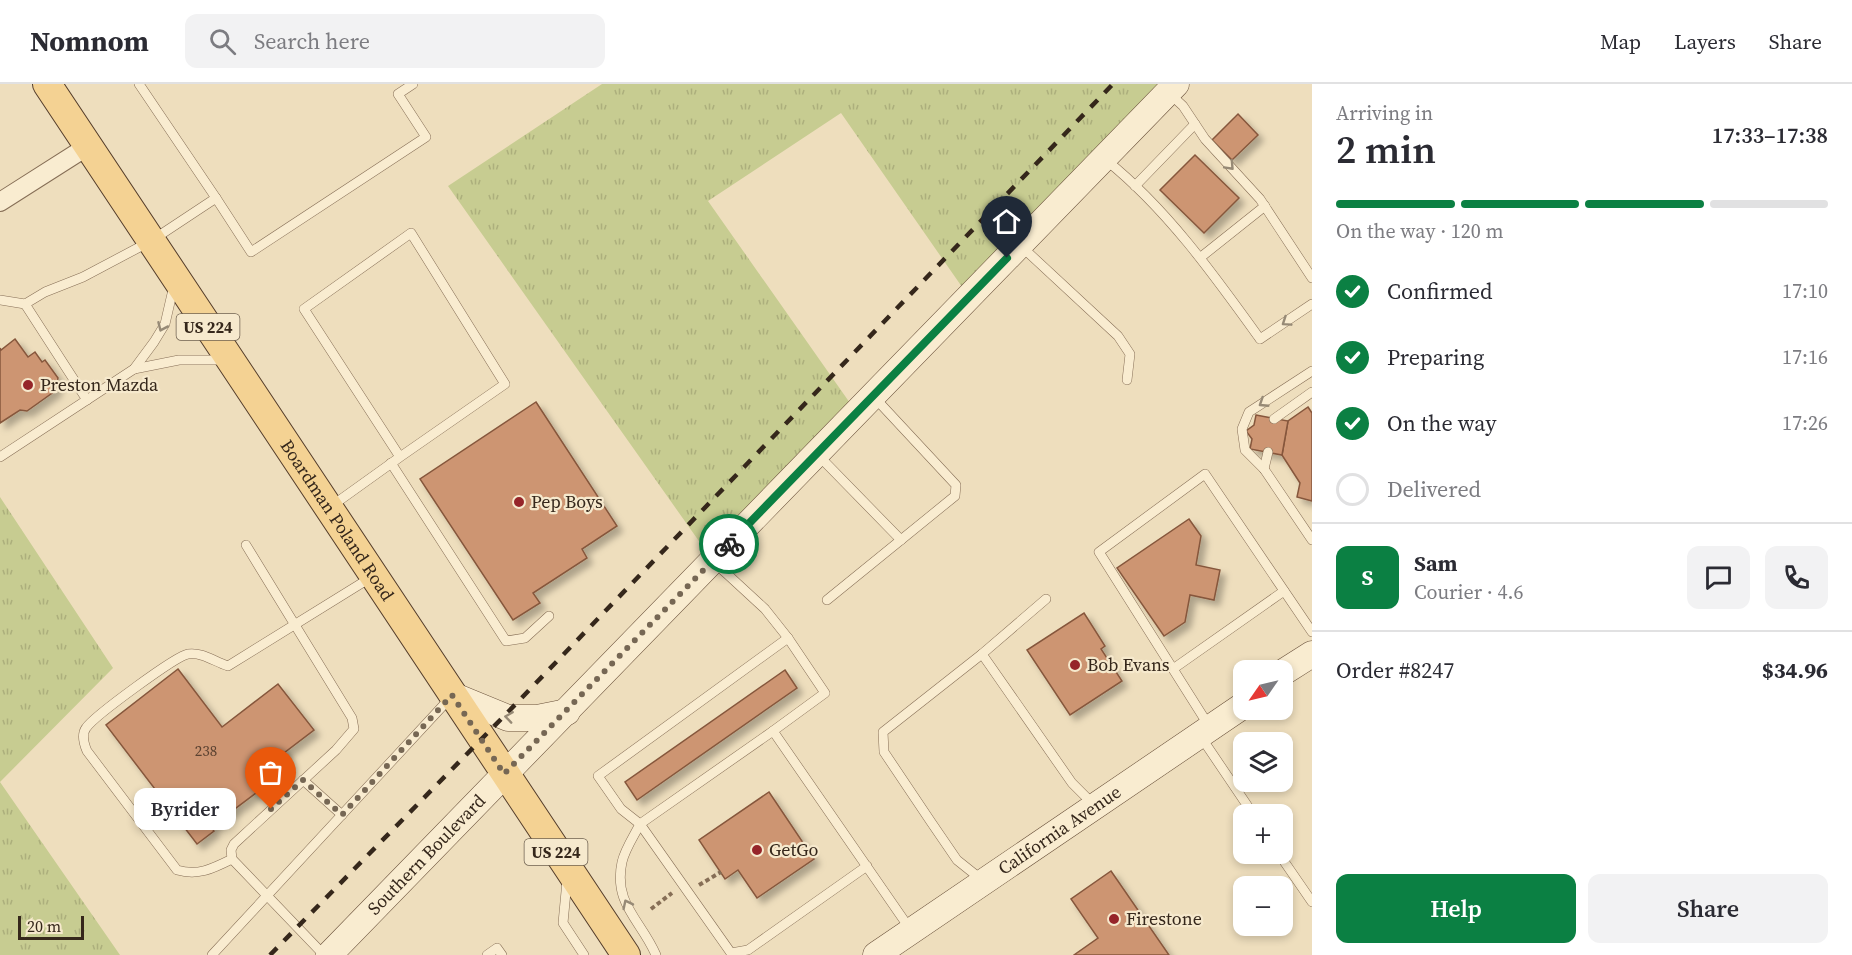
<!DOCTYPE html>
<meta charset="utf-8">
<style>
:root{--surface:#fff;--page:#f2f2f3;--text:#2b2b33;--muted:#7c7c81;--line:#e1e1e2;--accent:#0b8043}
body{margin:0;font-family:"Source Serif 4",serif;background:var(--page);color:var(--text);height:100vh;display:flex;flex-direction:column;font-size:22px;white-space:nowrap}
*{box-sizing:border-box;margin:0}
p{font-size:20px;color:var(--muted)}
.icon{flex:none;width:33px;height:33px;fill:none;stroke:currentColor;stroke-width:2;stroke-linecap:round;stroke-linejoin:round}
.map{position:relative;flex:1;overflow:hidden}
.sheet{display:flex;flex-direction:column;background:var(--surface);width:540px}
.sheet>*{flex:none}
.needle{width:39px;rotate:236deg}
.buttons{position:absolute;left:1233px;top:576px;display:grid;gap:12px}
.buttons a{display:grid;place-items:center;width:60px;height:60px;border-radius:12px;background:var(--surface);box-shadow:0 3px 9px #0003;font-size:30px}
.scale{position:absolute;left:18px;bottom:15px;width:66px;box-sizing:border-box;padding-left:6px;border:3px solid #35271b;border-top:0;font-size:16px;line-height:21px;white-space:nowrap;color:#35271b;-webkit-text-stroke:4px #f6e9cd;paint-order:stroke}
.pin{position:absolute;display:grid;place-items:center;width:51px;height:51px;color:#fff;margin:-62px -26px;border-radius:50% 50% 50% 0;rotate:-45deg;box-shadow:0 0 6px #0007}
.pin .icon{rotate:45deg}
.courier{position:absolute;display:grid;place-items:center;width:60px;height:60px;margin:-30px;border:4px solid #0b8043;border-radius:50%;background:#fff;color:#222;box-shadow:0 2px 8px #0007}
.bubble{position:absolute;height:42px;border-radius:12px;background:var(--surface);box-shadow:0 3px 9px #0003;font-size:20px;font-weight:600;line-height:42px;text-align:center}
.summary em{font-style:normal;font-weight:600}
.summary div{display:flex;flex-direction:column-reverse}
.summary{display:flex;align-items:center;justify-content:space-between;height:102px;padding:0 24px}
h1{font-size:39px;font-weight:600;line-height:45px}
.bar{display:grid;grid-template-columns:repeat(4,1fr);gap:9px 6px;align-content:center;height:72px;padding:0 24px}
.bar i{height:8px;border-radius:4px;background:var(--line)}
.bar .on{background:var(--accent)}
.bar p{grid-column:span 4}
.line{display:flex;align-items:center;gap:15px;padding:0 24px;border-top:2px solid var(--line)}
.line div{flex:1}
.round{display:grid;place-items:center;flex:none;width:63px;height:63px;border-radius:12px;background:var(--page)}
ol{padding:0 24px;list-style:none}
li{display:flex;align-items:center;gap:18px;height:66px}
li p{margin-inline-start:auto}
li .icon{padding:6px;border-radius:50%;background:var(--accent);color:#fff;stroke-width:4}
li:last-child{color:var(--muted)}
li i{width:33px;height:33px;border:3px solid var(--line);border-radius:50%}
.button{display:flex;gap:12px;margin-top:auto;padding:12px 24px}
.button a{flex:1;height:69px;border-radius:12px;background:var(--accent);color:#fff;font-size:24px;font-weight:600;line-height:69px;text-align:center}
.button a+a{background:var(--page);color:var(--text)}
header{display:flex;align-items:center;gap:36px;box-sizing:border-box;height:84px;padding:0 30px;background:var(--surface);border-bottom:2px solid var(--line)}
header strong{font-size:28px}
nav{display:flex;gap:33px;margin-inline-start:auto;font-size:21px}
.search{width:420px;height:54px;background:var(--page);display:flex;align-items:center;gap:15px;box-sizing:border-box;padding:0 21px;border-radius:12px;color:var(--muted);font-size:22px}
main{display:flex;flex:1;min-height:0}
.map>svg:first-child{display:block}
.grass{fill:url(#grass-tufts)}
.building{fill:#cd9572;stroke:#86573c;stroke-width:1.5;filter:url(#shadow)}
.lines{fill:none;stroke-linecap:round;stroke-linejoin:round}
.lane-casing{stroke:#866e56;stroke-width:10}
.street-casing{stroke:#866e56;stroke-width:20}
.secondary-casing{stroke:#684f39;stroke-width:27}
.primary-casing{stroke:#543d2b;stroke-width:30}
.path{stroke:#866e56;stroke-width:4;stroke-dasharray:4.5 3;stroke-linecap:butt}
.lane{stroke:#f9ecd0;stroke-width:9}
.street{stroke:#f9ecd0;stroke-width:18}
.secondary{stroke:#f9ecd0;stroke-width:26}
.primary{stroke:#f4d293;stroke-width:28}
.rail{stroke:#35271b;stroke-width:4.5;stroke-dasharray:10 10;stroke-linecap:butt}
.oneway{stroke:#978a76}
.done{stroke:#766754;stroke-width:6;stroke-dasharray:0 10.8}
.route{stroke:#0b8043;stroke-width:8}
.poi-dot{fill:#962529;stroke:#f6e9cd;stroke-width:2}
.labels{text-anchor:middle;stroke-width:4.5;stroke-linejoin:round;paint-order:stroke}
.number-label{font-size:15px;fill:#5b4231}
.shield{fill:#f6e9cd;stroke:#6f6150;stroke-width:1.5}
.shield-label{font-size:16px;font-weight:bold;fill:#35271b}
.poi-label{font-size:18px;fill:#35271b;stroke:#f6e9cd;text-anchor:start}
.street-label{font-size:18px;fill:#35271b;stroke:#f6e9cd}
</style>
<header>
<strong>Nomnom</strong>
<div class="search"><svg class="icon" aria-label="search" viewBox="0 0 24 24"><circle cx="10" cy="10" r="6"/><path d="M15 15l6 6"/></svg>Search here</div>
<nav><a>Map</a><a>Layers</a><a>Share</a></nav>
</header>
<main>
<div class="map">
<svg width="1312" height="871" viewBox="0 0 1312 871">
<defs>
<pattern id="grass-tufts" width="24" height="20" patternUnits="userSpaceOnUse" patternTransform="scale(1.5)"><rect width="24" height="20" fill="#c7cc91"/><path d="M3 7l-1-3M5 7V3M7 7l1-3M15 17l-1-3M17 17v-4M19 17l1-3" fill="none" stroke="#acaf7c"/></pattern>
<filter id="shadow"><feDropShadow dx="5.5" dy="5.5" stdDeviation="3" flood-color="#0004"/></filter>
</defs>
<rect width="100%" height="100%" fill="#eedebd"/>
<g class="grass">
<polygon points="602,0 1176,0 969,213 841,29 708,117 857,329 713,477 448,102"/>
<polygon points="0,413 113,584 0,698 120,871 0,871"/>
</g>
<g class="building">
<polygon points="1238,30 1258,51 1232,76 1212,56"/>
<polygon points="1195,71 1239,114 1204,149 1160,106"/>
<polygon points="15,255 28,273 35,268 42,278 45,276 58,294 55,307 27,327 20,326 0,339 0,264 1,266"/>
<polygon points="536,318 617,442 582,465 587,474 533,509 540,519 513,536 420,395"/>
<polygon points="1308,323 1312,329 1312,417 1297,413 1300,399 1282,371 1288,337"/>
<polygon points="1256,331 1288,337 1282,371 1250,365 1252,355 1246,347 1254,341"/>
<polygon points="1189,435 1201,452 1196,481 1220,486 1214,516 1190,511 1185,538 1164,552 1117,484"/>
<polygon points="1084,529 1105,562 1101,565 1122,597 1070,631 1027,566"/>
<polygon points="178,585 222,643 278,600 314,646 259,688 268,700 211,743 214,747 197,760 106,641"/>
<polygon points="785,586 797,604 637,716 625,698"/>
<polygon points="769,708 814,775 757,814 738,786 725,795 699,756"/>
<polygon points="1111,787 1169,871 1074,871 1098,854 1071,815"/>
</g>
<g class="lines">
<g class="lane-casing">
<g id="lane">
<polyline points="139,0 216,114"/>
<polyline points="1169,9 1183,22 1205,55 1260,115 1312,194"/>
<path d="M1106,76C1167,125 1214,191 1260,255L1312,220"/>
<polyline points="1135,102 1195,40"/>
<polyline points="1021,162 1118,252 1130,270 1127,296"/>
<polyline points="1201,173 1265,122"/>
<polyline points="0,216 25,220 45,208 83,193 151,157 216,114 251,168 426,53 398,10 413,0"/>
<polyline points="25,220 87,316"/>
<polyline points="134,285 179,276 224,276"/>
<polyline points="1312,287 1249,328 1242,345 1245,366 1264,385 1312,456"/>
<polyline points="1274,335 1312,308"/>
<polyline points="817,370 901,456"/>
<polyline points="0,373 134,285 154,258 165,240 174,201"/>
<polyline points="391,379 506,557 525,554 549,532"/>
<polyline points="1264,385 1268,368"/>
<polyline points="333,421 400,373 304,225 411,149 505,300 400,373"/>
<polyline points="246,461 352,634 354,645 336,666 234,760 231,766 232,775 324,871"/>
<polyline points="714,478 765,525 788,554 825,609 773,647"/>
<polyline points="827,516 955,412 956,401 875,314"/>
<polyline points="982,570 1046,515"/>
<polyline points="1173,585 1284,507"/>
<polyline points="1209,642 1099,468 1205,390 1312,548"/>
<polyline points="1201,653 1253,730"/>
<polyline points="303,696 342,731"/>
<polyline points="1279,770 1312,818"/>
<path d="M232,775C212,785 198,792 177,786L87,667C84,660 81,651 86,644C94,632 176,572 188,570C203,568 215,578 228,582L370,494"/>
<polyline points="867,782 748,866 731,869 640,740 773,647 910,845"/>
<polyline points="982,796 957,776 931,738 884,668 883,648 982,570 1072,699 1094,721"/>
<polyline points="567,797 563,839 584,871"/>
<polyline points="212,871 451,613"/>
<polyline points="487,871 497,864 502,871"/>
<path d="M656,871C641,836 613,820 622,778C625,765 634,752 640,740L621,725L598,692L788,554"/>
</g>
</g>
<g class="street-casing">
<polyline id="street" points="0,118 88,62"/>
</g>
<g class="secondary-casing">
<g id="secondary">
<polyline points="1282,589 1312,570"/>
<polyline points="452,611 508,634 537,634 567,628"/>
<path id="s1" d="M329,871L1176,0"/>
<path id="s2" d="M876,871L1244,621"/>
</g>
</g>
<g class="primary-casing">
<g id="primary">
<path id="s3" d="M47,0L626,871"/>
</g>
</g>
<g class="path">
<polyline points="699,801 721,788"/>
<polyline points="651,825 672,809"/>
</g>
<use href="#lane" class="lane"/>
<use href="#street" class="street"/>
<use href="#secondary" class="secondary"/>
<use href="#primary" class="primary"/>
<polyline class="rail" points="270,871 509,627 1113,0"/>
</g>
<defs><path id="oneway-chevron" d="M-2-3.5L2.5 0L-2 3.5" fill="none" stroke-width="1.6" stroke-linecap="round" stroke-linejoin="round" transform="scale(1.5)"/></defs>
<g class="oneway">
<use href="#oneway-chevron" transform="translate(1230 82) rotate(47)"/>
<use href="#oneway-chevron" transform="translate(1286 238) rotate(146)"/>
<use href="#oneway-chevron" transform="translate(162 243) rotate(114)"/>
<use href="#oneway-chevron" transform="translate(1263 319) rotate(147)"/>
<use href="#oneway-chevron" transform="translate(509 633) rotate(-172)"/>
<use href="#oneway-chevron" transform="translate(627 820) rotate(-116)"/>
</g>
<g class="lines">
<polyline class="done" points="271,725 303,696 342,731 452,611 504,690 729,460"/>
<polyline class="route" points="729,460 1007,174"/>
</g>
<g class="poi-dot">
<circle cx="28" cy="301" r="6"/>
<circle cx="519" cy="418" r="6"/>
<circle cx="1075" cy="581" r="6"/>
<circle cx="757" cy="766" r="6"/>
<circle cx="1114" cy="835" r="6"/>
</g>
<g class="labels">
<g class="number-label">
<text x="206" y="672">238</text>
</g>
<g class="shield">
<rect x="176.5" y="230" width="63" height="26" rx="4.5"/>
<rect x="524.5" y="755" width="63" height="26" rx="4.5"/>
</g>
<g class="shield-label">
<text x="208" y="249">US 224</text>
<text x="556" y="774">US 224</text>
</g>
<g class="poi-label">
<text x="40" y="307">Preston Mazda</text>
<text x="531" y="424">Pep Boys</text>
<text x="1087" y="587">Bob Evans</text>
<text x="769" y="772">GetGo</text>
<text x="1126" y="841">Firestone</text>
</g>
<g class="street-label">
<text dy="6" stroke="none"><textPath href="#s3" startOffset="524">Boardman Poland Road</textPath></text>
<text dy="6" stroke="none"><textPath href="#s2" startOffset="222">California Avenue</textPath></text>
<text dy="6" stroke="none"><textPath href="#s1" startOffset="140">Southern Boulevard</textPath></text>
</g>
</g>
</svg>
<div class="buttons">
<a><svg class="needle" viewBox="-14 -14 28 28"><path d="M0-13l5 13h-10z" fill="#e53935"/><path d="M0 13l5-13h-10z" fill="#7c7c81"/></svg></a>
<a><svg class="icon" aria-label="layers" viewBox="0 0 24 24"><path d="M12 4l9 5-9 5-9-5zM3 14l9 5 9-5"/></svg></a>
<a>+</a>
<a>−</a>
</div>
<div class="scale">20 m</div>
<div class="pin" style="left:271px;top:725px;background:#ea580c"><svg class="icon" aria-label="bag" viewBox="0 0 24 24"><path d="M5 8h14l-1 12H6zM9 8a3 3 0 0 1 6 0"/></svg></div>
<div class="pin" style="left:1007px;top:174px;background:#1f2937"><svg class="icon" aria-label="home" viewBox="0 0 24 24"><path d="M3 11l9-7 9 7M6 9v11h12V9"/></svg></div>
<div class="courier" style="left:729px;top:460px"><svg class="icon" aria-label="bike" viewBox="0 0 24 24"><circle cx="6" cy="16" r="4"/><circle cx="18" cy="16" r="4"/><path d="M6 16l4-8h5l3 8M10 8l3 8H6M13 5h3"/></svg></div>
<div class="bubble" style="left:134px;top:704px;width:102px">Byrider</div>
</div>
<section class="sheet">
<div class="summary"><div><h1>2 min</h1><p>Arriving in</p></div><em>17:33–17:38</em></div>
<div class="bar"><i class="on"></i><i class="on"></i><i class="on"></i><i></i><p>On the way · 120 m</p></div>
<ol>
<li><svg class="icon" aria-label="check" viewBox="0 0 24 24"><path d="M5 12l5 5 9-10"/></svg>Confirmed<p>17:10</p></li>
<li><svg class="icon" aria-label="check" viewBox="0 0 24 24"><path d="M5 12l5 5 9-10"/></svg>Preparing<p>17:16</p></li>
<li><svg class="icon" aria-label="check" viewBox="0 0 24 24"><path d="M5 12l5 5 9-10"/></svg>On the way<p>17:26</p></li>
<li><i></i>Delivered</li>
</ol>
<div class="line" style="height:108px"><b class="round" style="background:var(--accent);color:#fff">S</b><div><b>Sam</b><p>Courier · 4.6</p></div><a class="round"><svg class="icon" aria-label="chat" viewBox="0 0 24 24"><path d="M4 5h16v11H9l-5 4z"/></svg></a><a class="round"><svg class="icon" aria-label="phone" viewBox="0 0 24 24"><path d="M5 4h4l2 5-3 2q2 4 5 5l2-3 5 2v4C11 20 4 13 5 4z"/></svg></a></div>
<div class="line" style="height:78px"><div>Order #8247</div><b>$34.96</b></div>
<div class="button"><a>Help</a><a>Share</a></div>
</section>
</main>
